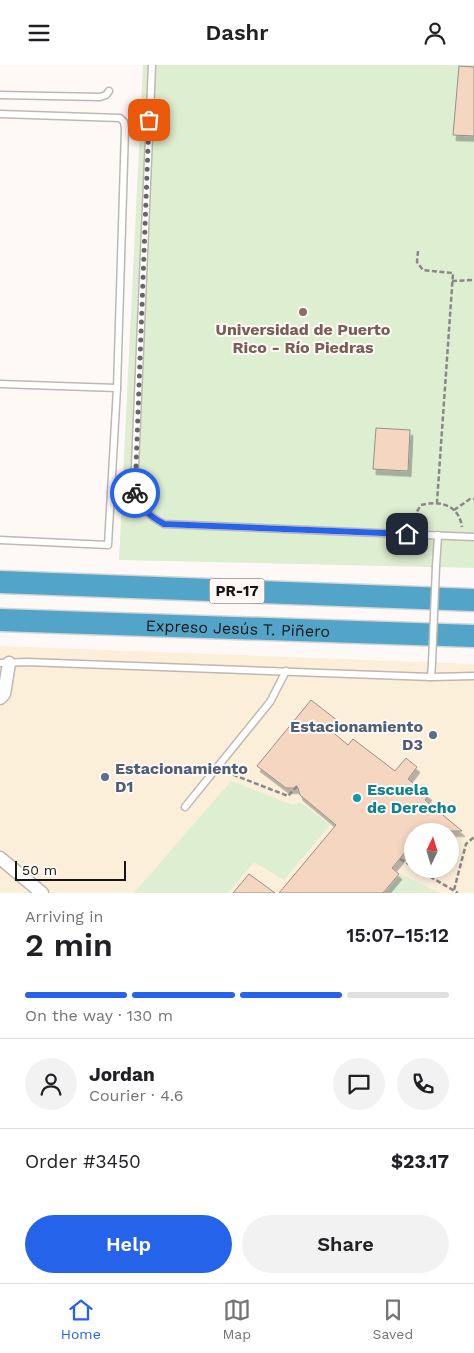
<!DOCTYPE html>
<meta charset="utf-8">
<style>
:root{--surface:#fff;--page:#f2f2f2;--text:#202124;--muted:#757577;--line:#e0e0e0;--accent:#2563eb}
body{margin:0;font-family:"Work Sans",sans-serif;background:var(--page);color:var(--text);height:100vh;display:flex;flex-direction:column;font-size:19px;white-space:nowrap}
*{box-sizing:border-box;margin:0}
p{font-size:16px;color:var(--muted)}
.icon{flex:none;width:28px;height:28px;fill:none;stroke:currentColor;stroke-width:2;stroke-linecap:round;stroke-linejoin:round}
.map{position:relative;height:828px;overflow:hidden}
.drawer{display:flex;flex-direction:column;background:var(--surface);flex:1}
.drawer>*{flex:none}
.needle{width:32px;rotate:4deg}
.controls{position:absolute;left:404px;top:758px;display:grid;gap:10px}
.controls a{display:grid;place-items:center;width:55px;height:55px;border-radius:50%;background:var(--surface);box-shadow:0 2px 8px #0003;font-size:25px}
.scale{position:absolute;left:15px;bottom:12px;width:111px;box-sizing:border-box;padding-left:5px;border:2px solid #181514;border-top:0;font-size:14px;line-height:18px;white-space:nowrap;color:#181514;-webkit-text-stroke:4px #fef9f7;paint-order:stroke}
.pin{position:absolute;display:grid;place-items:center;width:42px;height:42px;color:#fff;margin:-21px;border-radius:10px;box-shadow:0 2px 8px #0006}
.courier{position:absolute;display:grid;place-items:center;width:50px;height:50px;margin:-25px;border:4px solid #2563eb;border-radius:50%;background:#fff;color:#222;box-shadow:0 1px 6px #0007}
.head em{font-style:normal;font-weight:600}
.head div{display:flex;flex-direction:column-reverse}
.head{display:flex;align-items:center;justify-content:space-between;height:85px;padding:0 25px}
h1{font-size:32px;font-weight:600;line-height:38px}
.bar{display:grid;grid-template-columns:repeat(4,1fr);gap:8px 5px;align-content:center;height:60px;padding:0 25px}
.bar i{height:6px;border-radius:4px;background:var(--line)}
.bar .current{background:var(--accent)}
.bar p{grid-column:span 4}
.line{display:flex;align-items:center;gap:12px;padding:0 25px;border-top:1px solid var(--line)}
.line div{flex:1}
.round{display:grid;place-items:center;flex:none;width:52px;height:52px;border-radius:26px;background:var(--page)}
.primary-button{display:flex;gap:10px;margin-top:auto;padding:10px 25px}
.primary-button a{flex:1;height:58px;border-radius:30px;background:var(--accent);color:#fff;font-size:20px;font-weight:600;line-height:58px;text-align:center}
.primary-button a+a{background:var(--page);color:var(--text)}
header{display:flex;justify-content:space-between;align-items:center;height:65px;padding:0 25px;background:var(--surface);font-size:22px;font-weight:600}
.tabs{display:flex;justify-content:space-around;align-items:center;height:70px;border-top:1px solid var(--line);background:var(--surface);font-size:14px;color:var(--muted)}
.tabs a{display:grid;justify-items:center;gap:2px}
.tabs .current{color:var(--accent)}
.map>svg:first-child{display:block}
.education{fill:#fbefda;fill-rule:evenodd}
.green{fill:#deeed0}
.building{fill:#f5d7c1;stroke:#958f8a;filter:url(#shadow)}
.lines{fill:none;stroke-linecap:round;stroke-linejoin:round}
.service-casing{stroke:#bfb7b3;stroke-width:9}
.minor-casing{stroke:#bfb7b3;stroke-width:15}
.motorway-casing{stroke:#d5d5d5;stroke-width:25}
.path{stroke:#8b8786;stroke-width:2.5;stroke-dasharray:5 2.5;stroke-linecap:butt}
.service{stroke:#fff;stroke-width:6}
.minor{stroke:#fff;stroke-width:12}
.motorway{stroke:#52a5c9;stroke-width:22}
.service-bridge-casing{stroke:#bfb7b3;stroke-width:9;stroke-linecap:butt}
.service-bridge{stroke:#fff;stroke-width:6}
.done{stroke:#686563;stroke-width:5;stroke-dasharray:0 9}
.route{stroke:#2563eb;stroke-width:6}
.education-dot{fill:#8d6e63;stroke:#fef9f7;stroke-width:2}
.service-dot{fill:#5c6f8a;stroke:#fef9f7;stroke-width:2}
.culture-dot{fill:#0f9aa8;stroke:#fef9f7;stroke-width:2}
.labels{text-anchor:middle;stroke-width:4;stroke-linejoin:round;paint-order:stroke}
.shield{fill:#fef9f7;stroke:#5d5958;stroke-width:1}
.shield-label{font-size:15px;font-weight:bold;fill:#181514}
.education-label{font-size:16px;font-weight:bold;fill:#785e54;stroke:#fef9f7}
.street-label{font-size:16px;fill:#181514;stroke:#fef9f7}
.service-label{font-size:16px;font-weight:bold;fill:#4e5e75;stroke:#fef9f7;text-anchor:end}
.culture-label{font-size:16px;font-weight:bold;fill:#0d838f;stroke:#fef9f7;text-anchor:start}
</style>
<header><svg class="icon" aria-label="menu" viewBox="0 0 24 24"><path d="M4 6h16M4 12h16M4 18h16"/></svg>Dashr<svg class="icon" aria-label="person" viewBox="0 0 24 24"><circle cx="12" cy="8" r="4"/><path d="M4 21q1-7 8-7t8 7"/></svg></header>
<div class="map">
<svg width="474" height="828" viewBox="0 0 474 828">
<defs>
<filter id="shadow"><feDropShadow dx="3" dy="5.5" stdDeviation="0" flood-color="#0004"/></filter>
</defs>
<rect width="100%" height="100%" fill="#fef9f7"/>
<path class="education" d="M0,581L474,599V828H0ZM412,766H450V804H412Z"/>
<g class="green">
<polygon points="143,0 474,0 474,503 119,495"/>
<polygon points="231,716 293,740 300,737 330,760 284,815 254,797 228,828 134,828"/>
<polygon points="401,809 439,828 386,828"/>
</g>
<g class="building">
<polygon points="459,1 474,2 474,71 453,70"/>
<polygon points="376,363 410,365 408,406 373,404"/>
<polygon points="311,635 338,656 330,665 348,680 353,674 395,706 406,693 417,702 408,714 429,730 425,735 462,766 412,766 412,779 392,803 399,809 383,828 279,828 336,760 300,730 298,723 286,723 257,701"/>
<polygon points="249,809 275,828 233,828"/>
</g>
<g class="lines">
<g class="service-casing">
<g id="service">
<path d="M152,0L134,425C141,442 148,451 164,459L474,472"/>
<polyline points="0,30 100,32 106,30 109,26"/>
<polyline points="0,49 120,53 124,57 125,64 117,323 108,480 0,475"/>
<polyline points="0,319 117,323"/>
<polyline points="436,501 438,470"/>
<polyline points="0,598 27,597 431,612 474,611"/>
<polyline points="431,612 432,598"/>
<polyline points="185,742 270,637 286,606"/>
</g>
</g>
<g class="minor-casing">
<g id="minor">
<polyline points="0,633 4,629 9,598"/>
<polyline points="0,793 42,828"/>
</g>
</g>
<g class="motorway-casing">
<g id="motorway">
<polyline points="0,517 474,535"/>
<path id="s1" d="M0,555L474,571"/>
</g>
</g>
<g class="path">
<polyline points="418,186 417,197 423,205 453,208 437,437"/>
<polyline points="452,216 474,215"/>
<polyline points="454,445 470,434 474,434"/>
<path d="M409,459L421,440C440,435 459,440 462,462"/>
<polyline points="226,707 288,731 299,719"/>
<polyline points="400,794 412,801"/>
<polyline points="417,804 458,828"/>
<polyline points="454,825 466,779 474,772"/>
</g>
<use href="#service" class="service"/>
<use href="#minor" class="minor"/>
<use href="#motorway" class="motorway"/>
<g class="service-bridge-casing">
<polyline id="service-bridge" points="432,598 436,501"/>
</g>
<use href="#service-bridge" class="service-bridge"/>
</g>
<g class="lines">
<polyline class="done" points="135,428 149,55"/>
<path class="route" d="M135,428C142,444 149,451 164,459L407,469"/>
</g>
<circle class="education-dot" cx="303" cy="247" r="5"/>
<g class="service-dot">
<circle cx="433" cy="670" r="5"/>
<circle cx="105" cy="712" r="5"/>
</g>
<circle class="culture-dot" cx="357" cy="733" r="5"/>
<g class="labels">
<rect class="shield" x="209.5" y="513.5" width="55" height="25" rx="4"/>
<g class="shield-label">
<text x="237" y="531">PR-17</text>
</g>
<g class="education-label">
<text x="303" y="270">Universidad de Puerto<tspan x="303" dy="18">Rico - Río Piedras</tspan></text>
</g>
<g class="street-label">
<text dy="6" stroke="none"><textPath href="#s1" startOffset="238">Expreso Jesús T. Piñero</textPath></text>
</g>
<g class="service-label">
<text x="423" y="667">Estacionamiento<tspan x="423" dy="18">D3</tspan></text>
<text x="115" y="709" text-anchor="start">Estacionamiento<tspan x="115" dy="18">D1</tspan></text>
</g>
<g class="culture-label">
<text x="367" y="730">Escuela<tspan x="367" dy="18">de Derecho</tspan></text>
</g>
</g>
</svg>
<div class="controls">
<a><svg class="needle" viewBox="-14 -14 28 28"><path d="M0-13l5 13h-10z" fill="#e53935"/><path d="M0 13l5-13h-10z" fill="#757577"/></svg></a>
</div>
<div class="scale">50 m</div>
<div class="pin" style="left:149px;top:55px;background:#ea580c"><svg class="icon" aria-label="bag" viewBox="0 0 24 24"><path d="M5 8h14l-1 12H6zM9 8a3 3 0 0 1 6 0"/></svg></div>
<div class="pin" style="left:407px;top:469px;background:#1f2937"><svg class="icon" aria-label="home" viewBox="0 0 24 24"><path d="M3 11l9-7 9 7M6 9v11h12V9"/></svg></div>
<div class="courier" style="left:135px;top:428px"><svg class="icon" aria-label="bike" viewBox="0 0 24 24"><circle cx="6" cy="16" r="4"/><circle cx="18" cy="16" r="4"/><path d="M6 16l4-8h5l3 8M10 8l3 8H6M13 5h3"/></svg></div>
</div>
<section class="drawer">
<div class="head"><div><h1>2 min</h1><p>Arriving in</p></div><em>15:07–15:12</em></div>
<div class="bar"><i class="current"></i><i class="current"></i><i class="current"></i><i></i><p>On the way · 130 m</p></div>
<div class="line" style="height:90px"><a class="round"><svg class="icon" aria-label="person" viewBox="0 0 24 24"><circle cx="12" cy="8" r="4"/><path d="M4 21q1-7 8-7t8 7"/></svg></a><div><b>Jordan</b><p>Courier · 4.6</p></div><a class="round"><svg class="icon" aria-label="chat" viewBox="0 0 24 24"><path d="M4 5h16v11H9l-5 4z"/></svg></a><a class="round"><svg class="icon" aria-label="phone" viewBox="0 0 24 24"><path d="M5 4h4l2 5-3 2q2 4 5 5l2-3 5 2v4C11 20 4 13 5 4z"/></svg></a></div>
<div class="line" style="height:65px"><div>Order #3450</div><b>$23.17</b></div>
<div class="primary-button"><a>Help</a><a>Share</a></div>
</section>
<nav class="tabs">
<a class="current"><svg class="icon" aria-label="home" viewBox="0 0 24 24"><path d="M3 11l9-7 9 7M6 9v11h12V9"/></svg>Home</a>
<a><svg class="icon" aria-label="map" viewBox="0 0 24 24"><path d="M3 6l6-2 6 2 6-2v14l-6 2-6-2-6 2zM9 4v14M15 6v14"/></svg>Map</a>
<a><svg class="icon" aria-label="saved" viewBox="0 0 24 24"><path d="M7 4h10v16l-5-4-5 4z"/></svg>Saved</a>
</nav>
